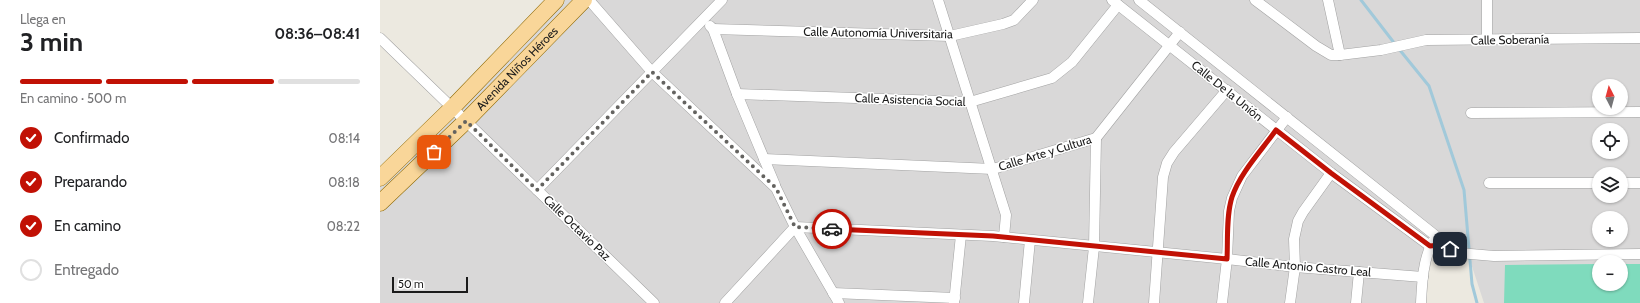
<!DOCTYPE html>
<html lang="es">
<meta charset="utf-8">
<style>
:root{--surface:#fff;--page:#f6f6f6;--text:#202124;--muted:#757577;--line:#e0e0e0;--accent:#c11105}
body{margin:0;font-family:Cabin,sans-serif;background:var(--page);color:var(--text);height:100vh;display:flex;flex-direction:column;font-size:15px;white-space:nowrap}
*{box-sizing:border-box;margin:0}
p{font-size:13px;color:var(--muted)}
.icon{flex:none;width:22px;height:22px;fill:none;stroke:currentColor;stroke-width:2;stroke-linecap:round;stroke-linejoin:round}
.map{position:relative;flex:1;overflow:hidden}
.details{display:flex;flex-direction:column;background:var(--surface);width:380px}
.details>*{flex:none}
.needle{width:26px;rotate:354deg}
.controls{position:absolute;left:1212px;top:79px;display:grid;gap:8px}
.controls a{display:grid;place-items:center;width:36px;height:36px;border-radius:50%;background:var(--surface);box-shadow:0 1px 3px #0004;font-size:20px}
.scale{position:absolute;left:12px;bottom:10px;width:76px;box-sizing:border-box;padding-left:4px;border:2px solid #1b1b1b;border-top:0;font-size:11px;line-height:14px;white-space:nowrap;color:#1b1b1b;-webkit-text-stroke:3px #fff;paint-order:stroke}
.pin{position:absolute;display:grid;place-items:center;width:34px;height:34px;color:#fff;margin:-17px;border-radius:8px;box-shadow:0 2px 6px #0006}
.courier{position:absolute;display:grid;place-items:center;width:40px;height:40px;margin:-20px;border:3px solid #c11105;border-radius:50%;background:#fff;color:#222;box-shadow:0 1px 5px #0007}
.head em{font-style:normal;font-weight:800}
.head div{display:flex;flex-direction:column-reverse}
.head{display:flex;align-items:center;justify-content:space-between;height:68px;padding:0 20px}
h1{font-size:26px;font-weight:800;line-height:30px}
.bar{display:grid;grid-template-columns:repeat(4,1fr);gap:6px 4px;align-content:center;height:48px;padding:0 20px}
.bar i{height:5px;border-radius:3px;background:var(--line)}
.bar .active{background:var(--accent)}
.bar p{grid-column:span 4}
ol{padding:0 20px;list-style:none}
li{display:flex;align-items:center;gap:12px;height:44px}
li p{margin-inline-start:auto}
li .icon{padding:4px;border-radius:50%;background:var(--accent);color:#fff;stroke-width:4}
li:last-child{color:var(--muted)}
li i{width:22px;height:22px;border:2px solid var(--line);border-radius:50%}
main{display:flex;flex:1;min-height:0}
.map>svg:first-child{display:block}
.residential{fill:#d9d8d8;fill-rule:evenodd}
.pitch{fill:#7fdbbd}
.lines{fill:none;stroke-linecap:round;stroke-linejoin:round}
.stream{stroke:#a1c9da;stroke-width:3}
.street-casing{stroke:#a2a2a2;stroke-width:11}
.primary-casing{stroke:#8e6904;stroke-width:17}
.street{stroke:#fff;stroke-width:10}
.primary{stroke:#f9d699;stroke-width:16}
.done{stroke:#646360;stroke-width:4;stroke-dasharray:0 7.2}
.route{stroke:#c11105;stroke-width:5}
.labels{text-anchor:middle;stroke-width:3;stroke-linejoin:round;paint-order:stroke}
.street-label{font-size:12px;fill:#1b1b1b;stroke:#fff}
</style>
<main>
<section class="details">
<div class="head"><div><h1>3 min</h1><p>Llega en</p></div><em>08:36–08:41</em></div>
<div class="bar"><i class="active"></i><i class="active"></i><i class="active"></i><i></i><p>En camino · 500 m</p></div>
<ol>
<li><svg class="icon" aria-label="check" viewBox="0 0 24 24"><path d="M5 12l5 5 9-10"/></svg>Confirmado<p>08:14</p></li>
<li><svg class="icon" aria-label="check" viewBox="0 0 24 24"><path d="M5 12l5 5 9-10"/></svg>Preparando<p>08:18</p></li>
<li><svg class="icon" aria-label="check" viewBox="0 0 24 24"><path d="M5 12l5 5 9-10"/></svg>En camino<p>08:22</p></li>
<li><i></i>Entregado</li>
</ol>
</section>
<div class="map">
<svg width="1260" height="303" viewBox="0 0 1260 303">
<rect width="100%" height="100%" fill="#ece9e0"/>
<path class="residential" d="M185,0H1260V303H1104L1085,245H1059L1042,276L1040,303H0V181L148,38ZM1219,86H1241V108H1219ZM1219,130H1241V152H1219ZM1219,174H1241V196H1219ZM1219,218H1241V240H1219ZM1219,262H1241V284H1219Z"/>
<polygon class="pitch" points="1219,264 1219,284 1241,284 1241,264 1260,264 1260,303 1124,303 1125,265"/>
<g class="lines">
<g class="stream">
<polyline points="981,0 1015,44"/>
<polyline points="1019,49 1049,86 1084,190 1092,284 1097,303"/>
</g>
<g class="street-casing">
<g id="street">
<polyline points="209,0 272,72 396,188 415,227 459,303"/>
<polyline points="558,0 626,215 624,237"/>
<polyline points="732,0 951,173 1050,246 1060,245 1079,253 1114,256 1260,254"/>
<polyline points="759,0 1056,236 1060,245"/>
<polyline points="875,0 936,46 951,55 960,55 1001,50 1046,40 1260,38"/>
<polyline points="948,0 960,55"/>
<polyline points="330,26 333,29 357,94 395,185"/>
<polyline points="333,29 570,36 623,24 634,20 653,0"/>
<polyline points="0,38 274,303"/>
<polyline points="1107,40 1107,0"/>
<polyline points="357,94 590,102 672,78 692,62 738,5"/>
<polyline points="1091,113 1260,112"/>
<polyline points="384,159 613,169 716,138 800,32"/>
<polyline points="1109,183 1219,183"/>
<polyline points="1241,183 1260,183"/>
<polyline points="157,190 342,0"/>
<polyline points="453,293 575,298"/>
<polyline points="345,303 415,227 613,236 847,259 915,267 1043,277"/>
<polyline points="574,303 581,235"/>
<polyline points="644,303 650,240"/>
<polyline points="708,303 714,247 716,138"/>
<polyline points="774,303 783,177 787,163 794,152 847,90"/>
<polyline points="842,303 847,259 849,211 852,198 862,176 907,117"/>
<polyline points="910,303 915,267 914,239 918,221 923,212 951,173"/>
<polyline points="976,303 979,272"/>
<path d="M1041,303C1042,283 1043,259 1053,241"/>
</g>
</g>
<g class="primary-casing">
<g id="primary">
<polyline points="0,178 72,108 176,0"/>
<path id="s1" d="M0,203L86,121L204,0"/>
</g>
</g>
<use href="#street" class="street"/>
<use href="#primary" class="primary"/>
</g>
<g class="lines">
<polyline class="done" points="54,152 86,121 157,190 272,72 396,188 415,227 452,229"/>
<path class="route" d="M452,229L613,236L847,259C848,239 846,216 852,197C860,173 881,151 896,130L951,173L1050,246L1060,245L1070,249"/>
</g>
<g class="labels">
<g class="street-label">
<text transform="translate(498 33) rotate(1)" y="4">Calle Autonomía Universitaria</text>
<text transform="translate(1130 40) rotate(-1)" y="4">Calle Soberanía</text>
<text dy="4" stroke="none"><textPath href="#s1" startOffset="192">Avenida Niños Héroes</textPath></text>
<text transform="translate(847 91) rotate(39)" y="4">Calle De la Unión</text>
<text transform="translate(530 100) rotate(2)" y="4">Calle Asistencia Social</text>
<text transform="translate(665 153) rotate(-17)" y="4">Calle Arte y Cultura</text>
<text transform="translate(197 228) rotate(44)" y="4">Calle Octavio Paz</text>
<text transform="translate(928 267) rotate(5)" y="4">Calle Antonio Castro Leal</text>
</g>
</g>
</svg>
<div class="controls">
<a><svg class="needle" viewBox="-14 -14 28 28"><path d="M0-13l5 13h-10z" fill="#e53935"/><path d="M0 13l5-13h-10z" fill="#757577"/></svg></a>
<a><svg class="icon" aria-label="locate" viewBox="0 0 24 24"><circle cx="12" cy="12" r="6"/><path d="M12 2v4M12 18v4M2 12h4M18 12h4"/></svg></a>
<a><svg class="icon" aria-label="layers" viewBox="0 0 24 24"><path d="M12 4l9 5-9 5-9-5zM3 14l9 5 9-5"/></svg></a>
<a>+</a>
<a>−</a>
</div>
<div class="scale">50 m</div>
<div class="pin" style="left:54px;top:152px;background:#ea580c"><svg class="icon" aria-label="bag" viewBox="0 0 24 24"><path d="M5 8h14l-1 12H6zM9 8a3 3 0 0 1 6 0"/></svg></div>
<div class="pin" style="left:1070px;top:249px;background:#1f2937"><svg class="icon" aria-label="home" viewBox="0 0 24 24"><path d="M3 11l9-7 9 7M6 9v11h12V9"/></svg></div>
<div class="courier" style="left:452px;top:229px"><svg class="icon" aria-label="car" viewBox="0 0 24 24"><path d="M5 17H2v-5l4-1 3-4h7l3 4 3 1v5h-3M9 17h6M6 11h13"/><circle cx="7" cy="17" r="2"/><circle cx="17" cy="17" r="2"/></svg></div>
</div>
</main>
